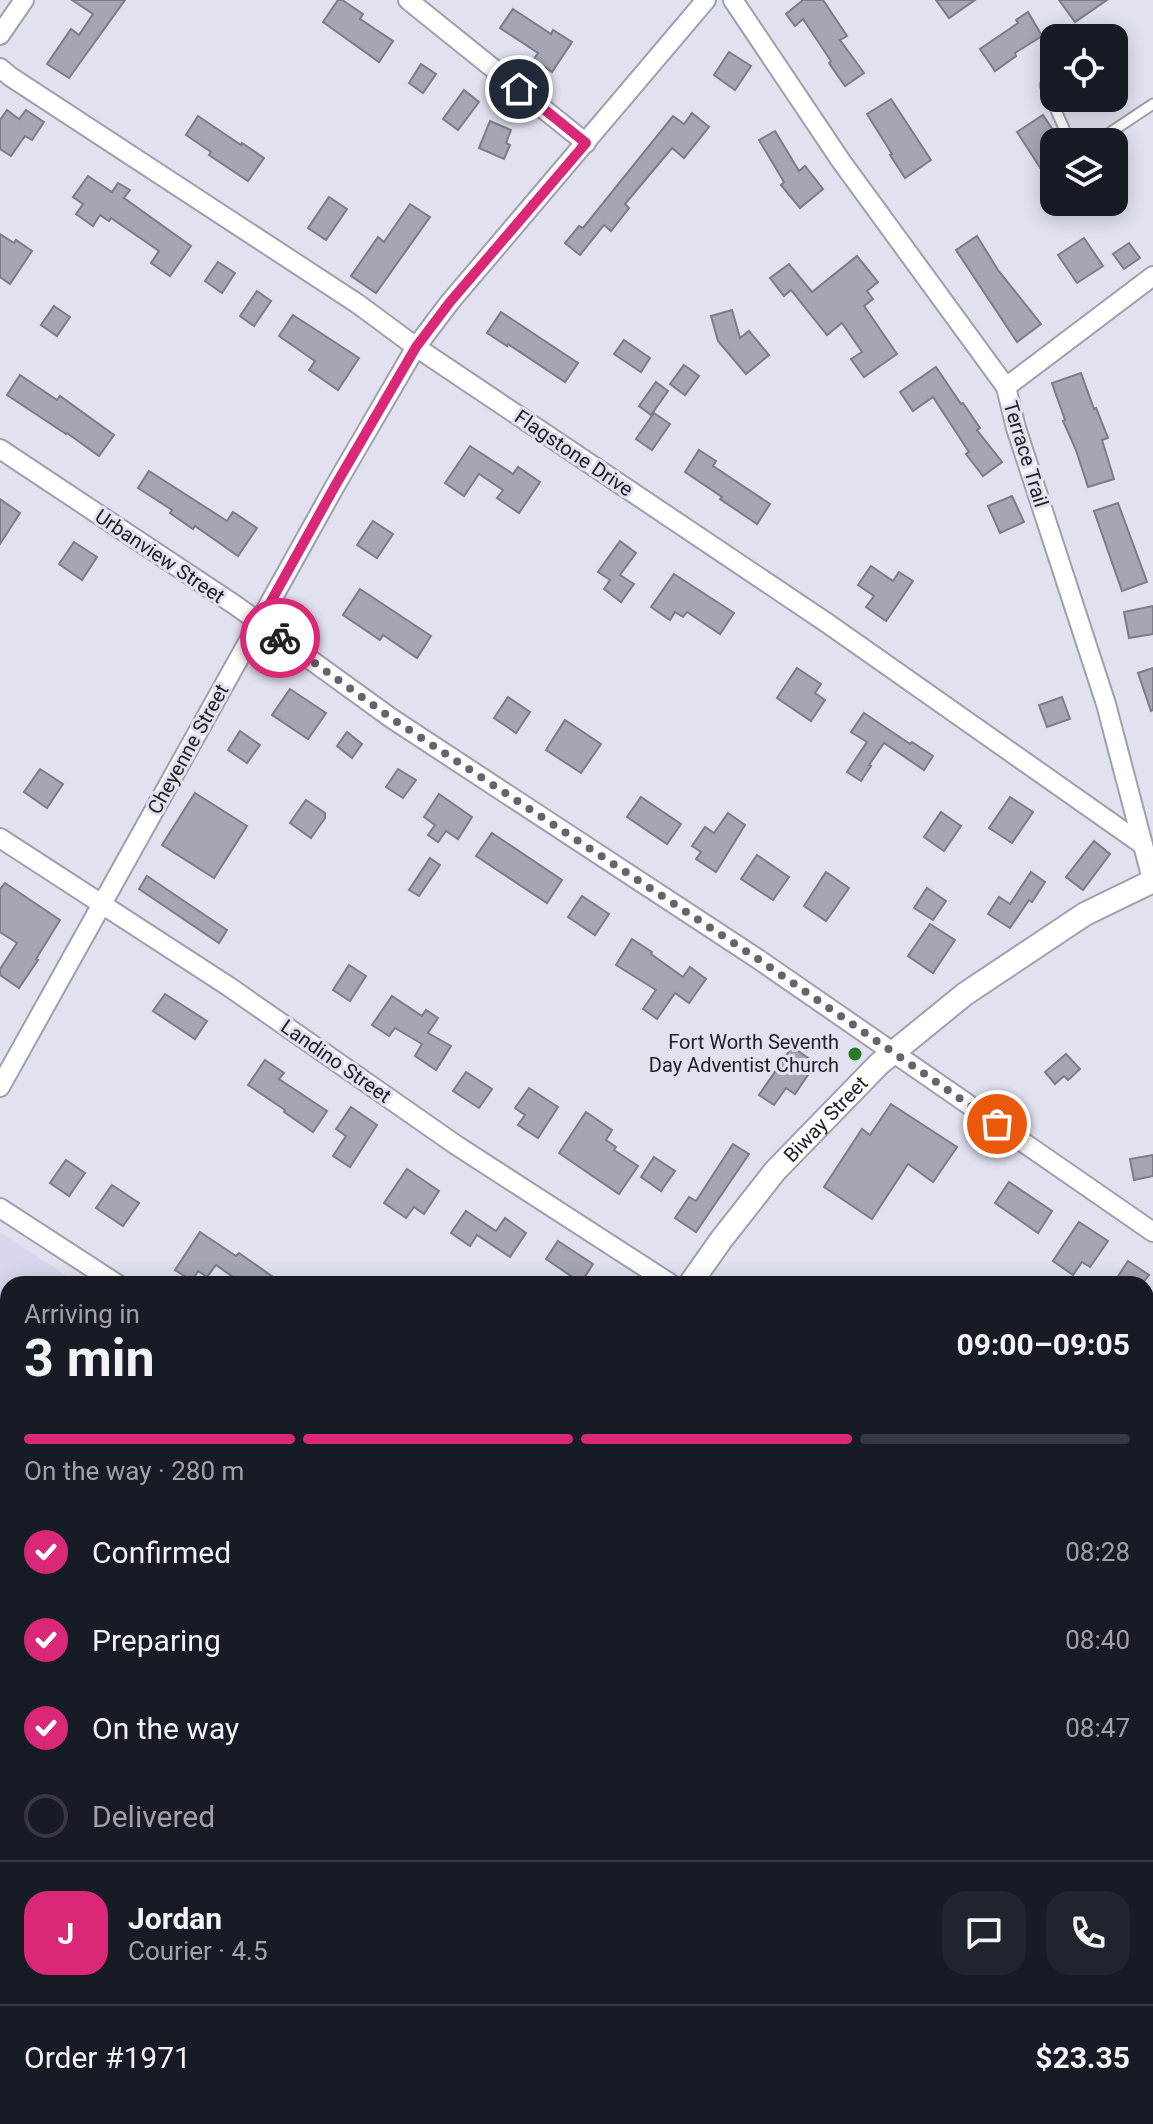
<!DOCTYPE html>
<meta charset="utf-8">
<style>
:root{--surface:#171b24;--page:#20242c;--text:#f1f3f6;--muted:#9ea1a6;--line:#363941;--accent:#db2777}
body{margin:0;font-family:Roboto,sans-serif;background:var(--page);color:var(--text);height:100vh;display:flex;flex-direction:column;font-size:30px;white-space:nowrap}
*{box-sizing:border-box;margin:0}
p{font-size:26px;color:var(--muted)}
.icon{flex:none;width:44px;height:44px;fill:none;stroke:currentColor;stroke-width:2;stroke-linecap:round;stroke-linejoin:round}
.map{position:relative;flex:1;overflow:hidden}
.drawer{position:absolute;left:0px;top:1276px;width:1154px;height:848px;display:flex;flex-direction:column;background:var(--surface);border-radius:24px 24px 0 0;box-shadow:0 4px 20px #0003}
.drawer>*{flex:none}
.buttons{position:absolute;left:1040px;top:24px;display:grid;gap:16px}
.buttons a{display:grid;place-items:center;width:88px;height:88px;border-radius:16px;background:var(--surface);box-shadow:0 4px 20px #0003;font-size:40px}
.pin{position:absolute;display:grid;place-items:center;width:68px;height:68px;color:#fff;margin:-34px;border:4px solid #fff;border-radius:50%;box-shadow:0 2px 8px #0007}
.courier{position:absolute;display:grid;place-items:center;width:80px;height:80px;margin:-40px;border:6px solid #db2777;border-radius:50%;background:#fff;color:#222;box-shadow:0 2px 10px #0007}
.head em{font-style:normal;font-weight:700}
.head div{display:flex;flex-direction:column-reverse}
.head{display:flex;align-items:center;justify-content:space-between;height:136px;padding:0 24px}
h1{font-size:52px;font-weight:700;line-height:60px}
.bar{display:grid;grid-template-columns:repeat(4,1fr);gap:12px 8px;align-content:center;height:96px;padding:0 24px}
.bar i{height:10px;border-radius:6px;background:var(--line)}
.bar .current{background:var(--accent)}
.bar p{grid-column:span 4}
.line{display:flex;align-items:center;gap:20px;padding:0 24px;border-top:2px solid var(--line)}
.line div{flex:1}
.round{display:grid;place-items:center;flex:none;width:84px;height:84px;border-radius:24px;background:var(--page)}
ol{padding:0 24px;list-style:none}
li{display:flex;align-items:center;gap:24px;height:88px}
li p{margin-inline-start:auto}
li .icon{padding:8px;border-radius:50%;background:var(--accent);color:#fff;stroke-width:4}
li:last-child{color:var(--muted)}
li i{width:44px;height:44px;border:4px solid var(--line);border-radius:50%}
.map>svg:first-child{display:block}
.built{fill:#d7d7ee}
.building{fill:#a5a5b4;stroke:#7b7b89;stroke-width:2}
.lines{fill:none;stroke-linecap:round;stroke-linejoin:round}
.service-casing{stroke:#9f9fad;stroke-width:13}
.minor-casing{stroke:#9f9fad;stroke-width:22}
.tertiary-casing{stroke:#9f9fad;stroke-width:26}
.service{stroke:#fff;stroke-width:9}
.minor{stroke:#fff;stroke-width:18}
.tertiary{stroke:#fff;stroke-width:22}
.done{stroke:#64646d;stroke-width:8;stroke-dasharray:0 14.4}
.route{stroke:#db2777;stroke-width:10}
.poi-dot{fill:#287c28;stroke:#e1e1f0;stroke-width:3}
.labels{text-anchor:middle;stroke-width:6;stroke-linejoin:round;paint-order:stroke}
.street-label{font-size:20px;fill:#202026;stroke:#e1e1f0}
.poi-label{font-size:20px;fill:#202026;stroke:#e1e1f0;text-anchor:end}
</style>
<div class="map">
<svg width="1153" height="2124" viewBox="0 0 1153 2124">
<rect width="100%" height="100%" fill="#e1e1f0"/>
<polygon class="built" points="0,1232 79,1284 8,1284 8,1646 0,1658"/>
<g class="building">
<polygon points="72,0 125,0 69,78 47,64 71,29 79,35 93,14"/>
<polygon points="338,0 342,0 363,14 360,19 393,41 379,62 323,22"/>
<polygon points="803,0 823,0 847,36 840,40 864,73 845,86 829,63 831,61 803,19 795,26 786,14"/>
<polygon points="936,0 975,0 949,18"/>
<polygon points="1059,0 1107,0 1075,22"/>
<polygon points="513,9 551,34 553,30 572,42 552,72 534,59 538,53 500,28"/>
<polygon points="1028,12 1042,36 1015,53 1016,56 995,71 980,49 1018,23 1016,20"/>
<polygon points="729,52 751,66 735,90 714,75"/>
<polygon points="421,64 436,74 423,93 409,83"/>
<polygon points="464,90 479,102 458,130 443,119"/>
<polygon points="891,99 931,160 905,178 890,155 892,154 867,114"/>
<polygon points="7,110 19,119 26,110 44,122 32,140 25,136 11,156 0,149 0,120"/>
<polygon points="692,113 709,127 684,158 672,148 625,204 629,208 611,231 604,225 580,255 565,243 579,226 583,228 673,116 684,124"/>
<polygon points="1043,115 1061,142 1054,142 1054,164 1043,172 1017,132"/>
<polygon points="198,116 241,145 242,143 264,158 248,181 209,155 211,152 186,135"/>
<polygon points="490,121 511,130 506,143 510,145 504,159 479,148"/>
<polygon points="775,131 799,171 805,166 823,189 800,208 781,185 784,182 759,140"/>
<polygon points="88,176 112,192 118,183 130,190 124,198 191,246 170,276 151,263 159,251 111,218 109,221 100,215 93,226 76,214 83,204 73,197"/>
<polygon points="329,197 347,209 326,240 308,228"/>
<polygon points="410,204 430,217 376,293 351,276 378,237 384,242"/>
<polygon points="0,234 14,243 16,240 32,251 10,284 0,277"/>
<polygon points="977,236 998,270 1041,324 1017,342 956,250"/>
<polygon points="1084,238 1103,266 1077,283 1058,255"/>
<polygon points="1129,243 1140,258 1124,269 1113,254"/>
<polygon points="857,256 878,282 867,291 873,299 864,306 897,354 864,377 851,359 862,352 842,323 827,335 791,290 784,296 770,278 789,264 812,292"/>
<polygon points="218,262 235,273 222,293 205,281"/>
<polygon points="257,291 271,301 254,326 240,316"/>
<polygon points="54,306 70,317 57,336 41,325"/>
<polygon points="732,310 740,338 749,331 769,355 746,374 718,341 711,316"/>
<polygon points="501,312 578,363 565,382 508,344 507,346 487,333"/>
<polygon points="293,315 359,358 338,390 309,370 315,361 279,336"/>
<polygon points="624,340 650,358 641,372 614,354"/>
<polygon points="684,365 699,376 685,395 670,384"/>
<polygon points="936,367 961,404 963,403 980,428 977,430 1002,462 983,476 966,454 969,452 933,397 913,411 900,392"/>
<polygon points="1081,373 1094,409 1096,408 1108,438 1102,440 1114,479 1088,487 1076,450 1063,421 1065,420 1052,383"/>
<polygon points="20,375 57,400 60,396 114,435 99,456 67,433 66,434 7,395"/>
<polygon points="656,382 668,391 651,415 639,406"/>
<polygon points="654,413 670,424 652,450 636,439"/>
<polygon points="470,446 513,474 518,467 540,482 519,513 497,498 503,490 479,474 464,496 445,483"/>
<polygon points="699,450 716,461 713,466 770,504 757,524 720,499 722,497 685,472"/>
<polygon points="149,471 227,521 233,512 257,528 238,556 195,526 193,529 170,513 172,510 138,488"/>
<polygon points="1012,496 1024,522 1000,533 988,506"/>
<polygon points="0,499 20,513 0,544"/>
<polygon points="1118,503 1147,582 1122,591 1094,511"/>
<polygon points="373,521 393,534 377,558 357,545"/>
<polygon points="620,541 636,553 620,575 634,584 621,602 604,589 610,580 598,572"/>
<polygon points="74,542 97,557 82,580 59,564"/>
<polygon points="871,566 893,581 899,572 913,581 886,621 866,607 874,596 858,585"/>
<polygon points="674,574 734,613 720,634 687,612 683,617 675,612 670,620 651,607"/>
<polygon points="360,589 431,636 417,658 383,635 380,640 343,615"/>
<polygon points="1153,606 1153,634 1129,638 1124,612"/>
<polygon points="797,668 821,684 815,693 825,700 811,721 777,698"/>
<polygon points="1153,668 1153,710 1151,711 1138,673"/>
<polygon points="290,689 326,713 308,739 272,715"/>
<polygon points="508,697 530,712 516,733 494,718"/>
<polygon points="1062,697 1070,719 1047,727 1039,705"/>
<polygon points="864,713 910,744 912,742 933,756 924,770 884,743 869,765 871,766 861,781 847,772 867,742 851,732"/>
<polygon points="565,720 601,744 581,773 546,750"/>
<polygon points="240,731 260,745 247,763 228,750"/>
<polygon points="347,732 362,744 352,758 337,746"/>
<polygon points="40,769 63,784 47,808 24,792"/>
<polygon points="398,769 416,780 403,798 386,787"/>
<polygon points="195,793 247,826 214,878 162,845"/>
<polygon points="439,794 472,817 458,839 446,831 438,842 428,835 435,825 424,817"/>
<polygon points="641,797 681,824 667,844 627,817"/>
<polygon points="1010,797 1033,812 1012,843 989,828"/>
<polygon points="306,800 325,813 325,818 311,838 290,823"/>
<polygon points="941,812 961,826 944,851 924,837"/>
<polygon points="728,813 745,825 716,872 696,859 701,852 692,846 705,827 714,833"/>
<polygon points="492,833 562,880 547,903 476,856"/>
<polygon points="1094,841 1110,854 1083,890 1066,877"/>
<polygon points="757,855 789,877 773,900 741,879"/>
<polygon points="430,858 440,865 419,896 409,890"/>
<polygon points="826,872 849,888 826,921 804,906"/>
<polygon points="1031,872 1045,882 1032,902 1029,900 1010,928 988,914 999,897 1010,904"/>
<polygon points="147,876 227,930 219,943 139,889"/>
<polygon points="5,883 60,920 36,959 38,960 19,988 0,975 0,969 17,943 0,932 0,889"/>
<polygon points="927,888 946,901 933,920 914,908"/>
<polygon points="582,896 609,914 595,935 568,917"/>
<polygon points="930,924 955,940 933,973 908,956"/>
<polygon points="632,939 652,952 651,954 683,977 690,967 706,979 689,1003 675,993 657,1019 643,1009 656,990 616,965"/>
<polygon points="349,965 366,976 350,1001 333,990"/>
<polygon points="165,994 207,1021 195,1039 153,1011"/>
<polygon points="392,996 422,1016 426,1010 438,1018 428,1033 451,1046 436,1070 415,1056 422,1044 395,1028 389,1036 372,1025"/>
<polygon points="792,1047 816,1063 795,1094 786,1088 774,1105 759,1095"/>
<polygon points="1066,1054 1080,1069 1068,1080 1064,1076 1055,1084 1045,1072"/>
<polygon points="265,1060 284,1073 279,1079 327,1111 313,1132 284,1112 285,1110 248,1085"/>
<polygon points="466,1072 492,1089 479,1108 453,1091"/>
<polygon points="529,1088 558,1107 538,1138 518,1125 525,1115 515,1108"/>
<polygon points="891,1104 957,1147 933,1182 908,1164 872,1219 824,1187 862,1129 870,1135"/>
<polygon points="351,1107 377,1125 350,1167 333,1156 346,1136 336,1129"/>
<polygon points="586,1112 612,1130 606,1140 616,1147 614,1150 638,1166 619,1194 559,1153"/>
<polygon points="733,1144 749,1154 696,1232 675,1218 689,1197 696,1201"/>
<polygon points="1153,1155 1153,1176 1134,1180 1130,1159"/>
<polygon points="654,1157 675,1171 661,1191 641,1177"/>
<polygon points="66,1160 85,1173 69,1196 50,1183"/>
<polygon points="407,1169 439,1191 424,1214 414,1207 406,1218 384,1203"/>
<polygon points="1009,1182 1052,1211 1038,1233 995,1203"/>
<polygon points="112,1185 139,1203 123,1226 96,1208"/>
<polygon points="466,1211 496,1231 505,1218 526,1233 510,1257 477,1235 470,1246 451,1233"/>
<polygon points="1079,1222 1108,1241 1090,1267 1082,1262 1073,1275 1053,1261"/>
<polygon points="200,1232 236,1256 239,1253 283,1284 243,1284 216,1265 207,1277 198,1271 192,1281 175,1270"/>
<polygon points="558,1241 593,1264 581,1283 546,1259"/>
<polygon points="1128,1261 1149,1275 1142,1284 1113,1284"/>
</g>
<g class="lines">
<g class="service-casing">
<g id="service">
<polyline points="1045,85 1066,133 1079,142"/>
<polyline points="1096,142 1153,104"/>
</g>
</g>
<g class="minor-casing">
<g id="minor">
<polyline points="408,0 586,143"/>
<polyline points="733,0 841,161 1006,387 1016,428 1106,704 1153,883"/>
<polyline points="0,35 24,0"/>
<polyline points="0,68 11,77 358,304 416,347 827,623 1143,845"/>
<polyline points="1006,387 1153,276"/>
<polyline points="0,449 235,605 391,718 758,959 1153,1232"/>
<polyline points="0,838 228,986 456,1145 671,1284"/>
<polyline points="0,1087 335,486 416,347 450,302 706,0"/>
<polyline points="0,1208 117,1284"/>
<polyline points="1146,1603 1153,1608"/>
<polyline points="0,1686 8,1675"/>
<polyline points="0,1784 8,1790"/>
<polyline points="1146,1980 1153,1985"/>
<polyline points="0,2068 8,2074"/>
<polyline points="70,2116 82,2124"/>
<polyline points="489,2116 499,2124"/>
<polyline points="846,2116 858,2124"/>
<polyline points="529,2124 534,2116"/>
</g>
</g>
<g class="tertiary-casing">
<g id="tertiary">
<path id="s1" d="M690,1284L721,1240L775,1171L879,1064L965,994L1085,914L1153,881"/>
<polyline points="120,2124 125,2116"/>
</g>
</g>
<use href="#service" class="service"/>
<use href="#minor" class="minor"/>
<use href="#tertiary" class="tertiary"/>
</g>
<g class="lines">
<polyline class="done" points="280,638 391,718 758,959 997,1124"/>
<polyline class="route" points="280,638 259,623 335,486 416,347 450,302 586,143 519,89"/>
</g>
<circle class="poi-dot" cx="855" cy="1054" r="8"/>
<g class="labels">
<g class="street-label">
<text transform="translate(574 453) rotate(34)" y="7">Flagstone Drive</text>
<text transform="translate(1026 454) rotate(73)" y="7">Terrace Trail</text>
<text transform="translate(160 556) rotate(34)" y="7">Urbanview Street</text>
<text transform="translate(188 749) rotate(-61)" y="7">Cheyenne Street</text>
<text transform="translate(336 1061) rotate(35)" y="7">Landino Street</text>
<text dy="7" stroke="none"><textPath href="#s1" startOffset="214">Biway Street</textPath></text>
</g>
<g class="poi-label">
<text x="839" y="1049">Fort Worth Seventh<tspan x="839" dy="23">Day Adventist Church</tspan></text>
</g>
</g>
</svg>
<div class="buttons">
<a><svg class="icon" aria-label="locate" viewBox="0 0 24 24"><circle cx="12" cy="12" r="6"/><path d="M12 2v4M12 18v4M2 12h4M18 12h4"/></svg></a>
<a><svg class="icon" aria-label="layers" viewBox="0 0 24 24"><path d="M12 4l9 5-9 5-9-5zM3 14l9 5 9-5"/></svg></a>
</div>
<div class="pin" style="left:997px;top:1124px;background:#ea580c"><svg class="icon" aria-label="bag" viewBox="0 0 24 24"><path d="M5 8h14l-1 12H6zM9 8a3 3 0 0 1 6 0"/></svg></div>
<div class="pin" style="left:519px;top:89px;background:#1f2937"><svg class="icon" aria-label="home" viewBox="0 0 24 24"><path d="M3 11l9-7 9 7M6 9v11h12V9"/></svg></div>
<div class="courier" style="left:280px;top:638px"><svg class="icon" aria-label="bike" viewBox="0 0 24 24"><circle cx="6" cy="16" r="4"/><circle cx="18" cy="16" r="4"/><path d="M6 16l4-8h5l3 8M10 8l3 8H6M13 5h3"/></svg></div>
<section class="drawer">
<div class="head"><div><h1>3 min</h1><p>Arriving in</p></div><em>09:00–09:05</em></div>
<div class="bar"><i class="current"></i><i class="current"></i><i class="current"></i><i></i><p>On the way · 280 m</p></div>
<ol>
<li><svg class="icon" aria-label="check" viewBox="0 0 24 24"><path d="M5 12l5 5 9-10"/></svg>Confirmed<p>08:28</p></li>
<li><svg class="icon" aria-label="check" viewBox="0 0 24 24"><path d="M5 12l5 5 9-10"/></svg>Preparing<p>08:40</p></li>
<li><svg class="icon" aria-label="check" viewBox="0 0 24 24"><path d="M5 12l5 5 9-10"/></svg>On the way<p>08:47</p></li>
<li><i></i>Delivered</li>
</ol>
<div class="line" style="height:144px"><b class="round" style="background:var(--accent);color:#fff">J</b><div><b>Jordan</b><p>Courier · 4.5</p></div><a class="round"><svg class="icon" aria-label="chat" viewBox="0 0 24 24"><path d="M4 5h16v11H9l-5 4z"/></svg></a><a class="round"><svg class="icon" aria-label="phone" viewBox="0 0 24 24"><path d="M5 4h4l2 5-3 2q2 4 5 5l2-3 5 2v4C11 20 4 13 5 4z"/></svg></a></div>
<div class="line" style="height:104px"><div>Order #1971</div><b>$23.35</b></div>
</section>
</div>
